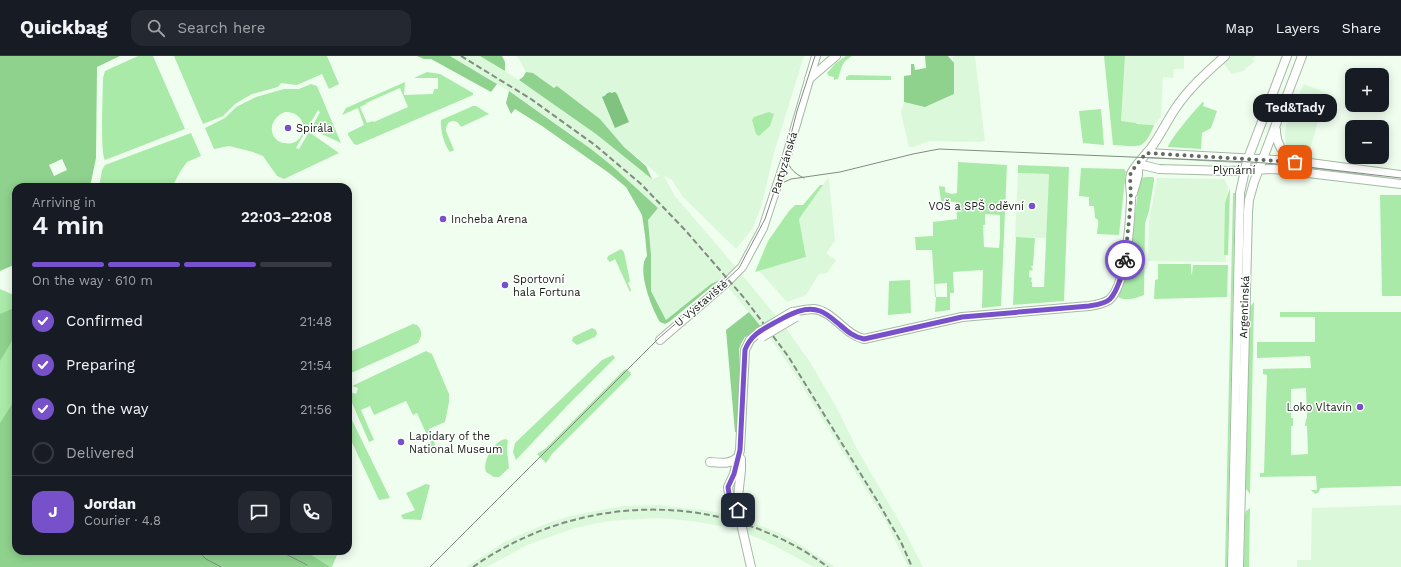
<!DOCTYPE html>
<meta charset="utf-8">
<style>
:root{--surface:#171b24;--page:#242831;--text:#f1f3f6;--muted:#9ea1a6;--line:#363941;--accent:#7751ca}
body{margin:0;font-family:"Work Sans",sans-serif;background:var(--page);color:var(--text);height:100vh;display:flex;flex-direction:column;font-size:15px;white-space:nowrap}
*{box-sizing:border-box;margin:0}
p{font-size:13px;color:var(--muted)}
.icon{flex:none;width:22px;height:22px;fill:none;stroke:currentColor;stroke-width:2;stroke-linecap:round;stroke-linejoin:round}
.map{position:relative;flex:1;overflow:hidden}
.side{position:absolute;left:12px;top:127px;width:340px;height:372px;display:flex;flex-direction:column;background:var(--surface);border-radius:12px;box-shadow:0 2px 10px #0003}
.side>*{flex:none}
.controls{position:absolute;left:1345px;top:12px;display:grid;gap:8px}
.controls a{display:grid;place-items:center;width:44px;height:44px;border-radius:8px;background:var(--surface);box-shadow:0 2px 10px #0003;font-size:20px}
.pin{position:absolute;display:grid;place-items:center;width:34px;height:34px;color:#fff;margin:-17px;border-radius:8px;box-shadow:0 2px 6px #0006}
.courier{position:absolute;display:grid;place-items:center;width:40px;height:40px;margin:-20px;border:3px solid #7751ca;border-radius:50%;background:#fff;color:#222;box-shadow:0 1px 5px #0007}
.bubble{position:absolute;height:28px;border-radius:12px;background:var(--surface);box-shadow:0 2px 10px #0003;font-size:13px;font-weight:600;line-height:28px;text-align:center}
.summary em{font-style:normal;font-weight:600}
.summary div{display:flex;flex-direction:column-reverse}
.summary{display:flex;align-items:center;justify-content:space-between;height:68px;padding:0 20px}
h1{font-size:26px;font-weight:600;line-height:30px}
.bar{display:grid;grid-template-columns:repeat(4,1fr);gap:6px 4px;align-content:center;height:48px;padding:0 20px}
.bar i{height:5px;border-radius:3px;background:var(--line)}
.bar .active{background:var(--accent)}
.bar p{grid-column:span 4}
.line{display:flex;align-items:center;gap:10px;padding:0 20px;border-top:1px solid var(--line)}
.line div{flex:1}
.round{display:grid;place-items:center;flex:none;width:42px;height:42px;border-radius:12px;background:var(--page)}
ol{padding:0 20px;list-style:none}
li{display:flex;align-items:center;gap:12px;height:44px}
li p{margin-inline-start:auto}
li .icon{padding:4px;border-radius:50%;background:var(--accent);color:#fff;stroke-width:4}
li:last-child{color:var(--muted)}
li i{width:22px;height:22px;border:2px solid var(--line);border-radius:50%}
header{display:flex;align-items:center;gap:24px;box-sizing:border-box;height:56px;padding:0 20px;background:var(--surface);border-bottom:1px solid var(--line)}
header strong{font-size:19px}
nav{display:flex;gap:22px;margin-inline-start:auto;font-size:14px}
.search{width:280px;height:36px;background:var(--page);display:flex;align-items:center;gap:10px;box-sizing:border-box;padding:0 14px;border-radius:12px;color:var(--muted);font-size:15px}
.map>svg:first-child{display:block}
.built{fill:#dcf8db}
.green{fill:#aaeaa8;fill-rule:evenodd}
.forest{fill:#8fd28e;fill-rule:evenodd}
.water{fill:#80c27f}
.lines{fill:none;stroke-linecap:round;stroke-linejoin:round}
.secondary-casing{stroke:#a5baa4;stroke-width:10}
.secondary{stroke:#fff;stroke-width:8}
.tram{stroke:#818c80;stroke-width:1}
.rail{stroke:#818c80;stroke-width:2;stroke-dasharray:6 3;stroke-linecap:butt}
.secondary-bridge-casing{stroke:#a5baa4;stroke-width:10;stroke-linecap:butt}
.secondary-bridge{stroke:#fff;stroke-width:8}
.done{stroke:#616b60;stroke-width:4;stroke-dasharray:0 7.2}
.route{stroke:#7751ca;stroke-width:5}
.poi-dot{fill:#7751ca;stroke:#fff;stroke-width:1.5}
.labels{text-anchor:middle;stroke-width:3;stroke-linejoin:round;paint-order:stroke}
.poi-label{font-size:11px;fill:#141c13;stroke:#fff;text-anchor:start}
.street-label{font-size:11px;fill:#141c13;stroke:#fff}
</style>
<header>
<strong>Quickbag</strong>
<div class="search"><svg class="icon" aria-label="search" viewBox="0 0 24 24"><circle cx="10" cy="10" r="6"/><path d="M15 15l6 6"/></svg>Search here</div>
<nav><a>Map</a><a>Layers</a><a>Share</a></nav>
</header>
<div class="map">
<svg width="1401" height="511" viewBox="0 0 1401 511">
<rect width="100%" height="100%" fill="#f0feef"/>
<g class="built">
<polygon points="450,0 480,0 505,15 562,53 596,78 652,123 660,120 624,91 600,63 533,17 526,16 517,0 804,0 774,97 762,148 753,172 736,193 683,141 671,123 664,120 675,140 735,210 785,271 810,306 838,354 857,393 902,470 923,511 908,511 886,466 791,312 769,280 721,223 711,228 666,264 651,235 651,199 648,164 658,152 611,109 571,78 509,35"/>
<polygon points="953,0 975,0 985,85 980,86 930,85 914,91 909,91 901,57 904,46 925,51 954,38"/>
<polygon points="1125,0 1184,0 1184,13 1174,13 1173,22 1163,21 1161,61 1154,69 1121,66"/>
<polygon points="1231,0 1256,0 1252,3 1255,5 1243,15 1232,18 1223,7"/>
<polygon points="1304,28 1329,38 1317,69 1307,103 1300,101 1291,95 1286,89 1285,79 1287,64"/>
<polygon points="1018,117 1049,118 1047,182 1015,181"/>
<polygon points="829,122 835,185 826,197 836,204 827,217 819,218 806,239 787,246 759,215 806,201 799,163 826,124"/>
<polygon points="1157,122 1224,123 1228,130 1226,206 1148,205 1149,165"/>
<polygon points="659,449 711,455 746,464 779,477 794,485 835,511 814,511 773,489 758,482 726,471 692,465 658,462 608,465 575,472 527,489 487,511 466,511 506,485 538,471 554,465 571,460 606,453 624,450"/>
<polygon points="1401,449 1401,511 1297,511 1297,504 1311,504 1312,452"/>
</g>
<g class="green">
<path d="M138,0H153L185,73L105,104C100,97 103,35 103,22L105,15Z"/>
<polygon points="174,0 327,0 339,28 329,33 322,18 297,29 281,27 278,31 252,38 235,48 223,60 203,68"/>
<polygon points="846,0 852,0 845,5 842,10 838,23 834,24 834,21 829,20 827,17 836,7"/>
<path d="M1104,0H1125L1121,65L1136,67L1137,68L1154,69C1144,96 1138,90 1113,89Z"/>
<path d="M427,16L440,18L473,37V39L357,89L354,88L348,79V77L364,69L358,52L342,59L346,52L405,26L404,39L433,38L434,33H438V22H414ZM400,32L408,51L374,66L373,65L367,67L360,51L366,48V47Z"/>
<polygon points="849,19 891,20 891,24 846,24 846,21"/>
<path d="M311,28L317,30L341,87L311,73L320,56L318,54L296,92L299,93L309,76L339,97L284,123L277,120L263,100L253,96L229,90L214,93L205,72L225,62L236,51L256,41L284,33H299ZM285,56C312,56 307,92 284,87C280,87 277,84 274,81C268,70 275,60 285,56Z"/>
<path d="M1203,46H1204L1203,50L1217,55L1211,72L1202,77L1201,93L1168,91C1169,85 1195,53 1203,46Z"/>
<path d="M473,50H476L489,58L461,71C458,65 453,63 448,67L446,72V75L454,94L450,96C444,89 440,73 441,64Z"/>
<polygon points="1101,53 1104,89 1083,87 1079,55"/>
<polygon points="769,56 774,58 770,70 759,80 756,78 752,64 754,61"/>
<polygon points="191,77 201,100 187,106 180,116 172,131 99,131 102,114 105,109"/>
<path d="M958,106L1007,109L1001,250L982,252L983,214L953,216L954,237H950V254L935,256L936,241H935L932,194H916L915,181L933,180V166L957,163L956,146L941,145L939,130L945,131V136L952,138L957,137ZM985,158L1000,159V181L999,192L984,191L983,169H985ZM947,227V241H936L935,228Z"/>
<polygon points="1018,109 1069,111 1064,245 1013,249 1016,181 1035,182 1033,210 1031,210 1033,214 1029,215 1029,221 1032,222 1031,226 1032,226 1032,231 1044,231 1049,118 1018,117"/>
<path d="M1081,112L1124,113L1126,115L1119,179L1097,178C1097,173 1099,169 1098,164L1095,162L1094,150H1089V141L1079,140Z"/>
<path d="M1147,121H1153L1154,122V125L1149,155L1145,167L1144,239C1136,242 1126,246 1118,241L1129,212L1139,124L1140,122Z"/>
<polygon points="820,129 823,129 799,163 806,201 755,216 768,185 789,155 795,149 803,149"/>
<polygon points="1230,132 1228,199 1224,199 1225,147"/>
<polygon points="1233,137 1235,137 1227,511 1225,511"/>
<polygon points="1380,139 1401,139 1401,240 1382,240"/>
<polygon points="621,193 624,196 630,225 628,227 631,234 630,236 615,203 610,206 607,203 608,200"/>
<polygon points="1158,208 1191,208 1191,218 1192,218 1193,209 1228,209 1227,241 1154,243 1155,224 1158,223"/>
<polygon points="910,224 911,257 888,259 889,225"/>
<polygon points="0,233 16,240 16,495 342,495 337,499 332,511 0,511"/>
<polygon points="1254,246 1250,438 1246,433 1245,426 1249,252"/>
<path d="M1280,256H1401V430L1320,432L1319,436L1315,438L1311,434H1317L1316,420L1260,421V417H1264L1267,319L1263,318V313L1311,312L1310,300L1257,302V286H1315V261H1280ZM1306,332L1307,362L1306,363L1305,370H1307L1308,398L1291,399V370H1293V362H1291V333Z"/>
<path d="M413,268L417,269C423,275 422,280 418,287L349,318L348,297Z"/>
<polygon points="592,272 596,274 597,278 595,281 577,289 572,285 573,281"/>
<polygon points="426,295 432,298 449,338 449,346 445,366 429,373 435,388 434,391 428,393 426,390 431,388 417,357 413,359 406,345 374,359 370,350 361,354 374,384 369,386 349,340 350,336 356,338 358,332 352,330"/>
<polygon points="613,299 615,302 566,351 516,404 513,396 515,387 602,304"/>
<polygon points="627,313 631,317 630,320 552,398 546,407 537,398 546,392 624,314"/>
<polygon points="348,356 390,442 379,444 348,378"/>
<path d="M506,383L508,385L507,393L509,412L499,421H494L486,416C482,406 494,384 506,383Z"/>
<polygon points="426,428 430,429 421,464 403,463 401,459 415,454 406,437"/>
<polygon points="1250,452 1249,511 1244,511 1245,460 1246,455"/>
</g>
<g class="forest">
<path d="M0,0H120L97,11L96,102L90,131H16V208L0,215ZM62,103L67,114L54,120L49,109Z"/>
<polygon points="417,0 450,0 497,28 491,36 431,3 424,3"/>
<polygon points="480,0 502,0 505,6 505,15"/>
<polygon points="925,0 948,0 954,7 954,38 925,51 904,46 904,20 911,19 911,8 914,8 915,14 926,12"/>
<polygon points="526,16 533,17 554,32 557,30 600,63 624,91 646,110 652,123 596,78 519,24 523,21"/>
<path d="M509,35L591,93L611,109L658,152L648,164L651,199V235L666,264L711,228L721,223L669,266L665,268L660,266C652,253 636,213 647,200L645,179L642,159L626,131L609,117L542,70L515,53L511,58L506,47Z"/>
<polygon points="14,252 16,253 16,278 0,305 0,258"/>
<polygon points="749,256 762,272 745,281 741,288 739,293 740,319 737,376 735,376 726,274"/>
<polygon points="16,342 16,495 305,495 330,511 0,511 0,367"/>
</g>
<polygon class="water" points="610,36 611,37 615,36 617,38 629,66 615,72 602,41 606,39 606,38"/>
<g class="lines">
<g class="secondary-casing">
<g id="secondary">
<polyline points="809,23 836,0"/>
<path d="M1276,74C1276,87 1283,99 1294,105"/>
<polyline points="1147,97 1295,105 1401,119"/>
<polyline points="1138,108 1159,113 1229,115 1274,113 1401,128"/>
<polyline points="1133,137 1138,119 1138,108"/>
<path d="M792,256C799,255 807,253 814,253C833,255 845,279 864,283L962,261L1089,250C1096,249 1103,248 1109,244C1126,230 1130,167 1131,145C1132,136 1128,126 1131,118C1132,113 1147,97 1151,92C1160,80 1167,65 1175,53C1189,32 1207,16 1225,0"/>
<polyline points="660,284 725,228 742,211 763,172 787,99 816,0"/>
<path d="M710,406C722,407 730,409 739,400"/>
<polyline points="737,450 741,414 741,403"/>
<polyline points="751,511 737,450 729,438 728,431 734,418 740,394 745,294 750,284 759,276"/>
<polyline points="1232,511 1240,137 1247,105 1287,0"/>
<polyline points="1239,511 1248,156 1249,144 1254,126 1302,0"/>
</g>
</g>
<use href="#secondary" class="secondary"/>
<g class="tram">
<path d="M786,98C786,109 794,118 804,122"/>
<polyline points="775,134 782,127 791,123 840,116 913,98 939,93 1251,106 1290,109 1401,122"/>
<polyline points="198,495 206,503 221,511"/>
<polyline points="280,495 307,509"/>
<polyline points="430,511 659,282 724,226 739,212 765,163 784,106 797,55 815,0"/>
</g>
<g class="rail">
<polyline points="461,0 531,43 595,89 641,128 686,175 745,243 788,300 878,446 901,486 912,511"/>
<path d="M473,511C580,436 722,433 828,511"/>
</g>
<g class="secondary-bridge-casing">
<g id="secondary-bridge">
<polyline points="759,276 792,256"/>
<polyline points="762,281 796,261"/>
</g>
</g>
<use href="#secondary-bridge" class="secondary-bridge"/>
</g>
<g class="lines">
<polyline class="done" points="1125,204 1131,144 1130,120 1131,116 1146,97 1295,106"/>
<path class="route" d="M738,454L737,450L729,438L728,431L734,418L740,394L745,294C750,280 761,274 774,267C787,260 804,249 820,255C828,258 834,264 840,269C848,276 854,281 864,283L962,261L1089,250C1096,249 1105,248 1110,243C1117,236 1124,214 1125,204"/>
</g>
<g class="poi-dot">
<circle cx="288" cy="72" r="4"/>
<circle cx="1032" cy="150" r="4"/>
<circle cx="443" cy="163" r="4"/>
<circle cx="505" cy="229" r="4"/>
<circle cx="1360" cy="351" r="4"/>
<circle cx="401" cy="386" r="4"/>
</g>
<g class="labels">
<g class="poi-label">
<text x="296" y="76">Spirála</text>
<text x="1024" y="154" text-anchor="end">VOŠ a SPŠ oděvní</text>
<text x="451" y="167">Incheba Arena</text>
<text x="513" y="227">Sportovní<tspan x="513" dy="13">hala Fortuna</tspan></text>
<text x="1352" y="355" text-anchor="end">Loko Vltavín</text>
<text x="409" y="384">Lapidary of the<tspan x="409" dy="13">National Museum</tspan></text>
</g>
<g class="street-label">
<text transform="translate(784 107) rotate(-73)" y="4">Partyzánská</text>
<text x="1234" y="118">Plynární</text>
<text transform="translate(701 247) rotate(-40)" y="4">U Výstaviště</text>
<text transform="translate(1244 251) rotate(-88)" y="4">Argentinská</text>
</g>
</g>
</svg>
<div class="controls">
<a>+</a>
<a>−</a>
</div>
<div class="pin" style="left:1295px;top:106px;background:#ea580c"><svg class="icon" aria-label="bag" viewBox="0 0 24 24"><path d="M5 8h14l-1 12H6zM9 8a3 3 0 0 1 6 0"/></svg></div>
<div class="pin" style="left:738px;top:454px;background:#1f2937"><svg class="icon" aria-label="home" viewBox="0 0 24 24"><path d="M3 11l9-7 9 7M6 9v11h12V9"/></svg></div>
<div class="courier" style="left:1125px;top:204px"><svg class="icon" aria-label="bike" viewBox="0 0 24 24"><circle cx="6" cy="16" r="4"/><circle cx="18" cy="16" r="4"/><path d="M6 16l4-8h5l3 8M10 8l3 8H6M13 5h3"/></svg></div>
<div class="bubble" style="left:1253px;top:38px;width:84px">Ted&amp;Tady</div>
<section class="side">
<div class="summary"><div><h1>4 min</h1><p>Arriving in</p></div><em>22:03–22:08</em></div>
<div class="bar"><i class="active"></i><i class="active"></i><i class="active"></i><i></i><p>On the way · 610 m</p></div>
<ol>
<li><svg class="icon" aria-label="check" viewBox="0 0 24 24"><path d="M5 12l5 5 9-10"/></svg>Confirmed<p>21:48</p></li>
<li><svg class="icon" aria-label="check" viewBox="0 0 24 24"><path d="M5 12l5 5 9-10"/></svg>Preparing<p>21:54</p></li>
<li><svg class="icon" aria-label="check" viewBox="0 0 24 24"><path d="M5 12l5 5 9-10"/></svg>On the way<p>21:56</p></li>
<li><i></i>Delivered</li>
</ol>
<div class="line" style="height:72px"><b class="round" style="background:var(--accent);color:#fff">J</b><div><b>Jordan</b><p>Courier · 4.8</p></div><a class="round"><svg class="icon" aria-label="chat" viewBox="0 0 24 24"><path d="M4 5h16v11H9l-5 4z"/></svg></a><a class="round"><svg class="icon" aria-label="phone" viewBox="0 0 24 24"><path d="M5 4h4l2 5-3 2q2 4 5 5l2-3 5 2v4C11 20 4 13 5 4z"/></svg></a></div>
</section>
</div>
